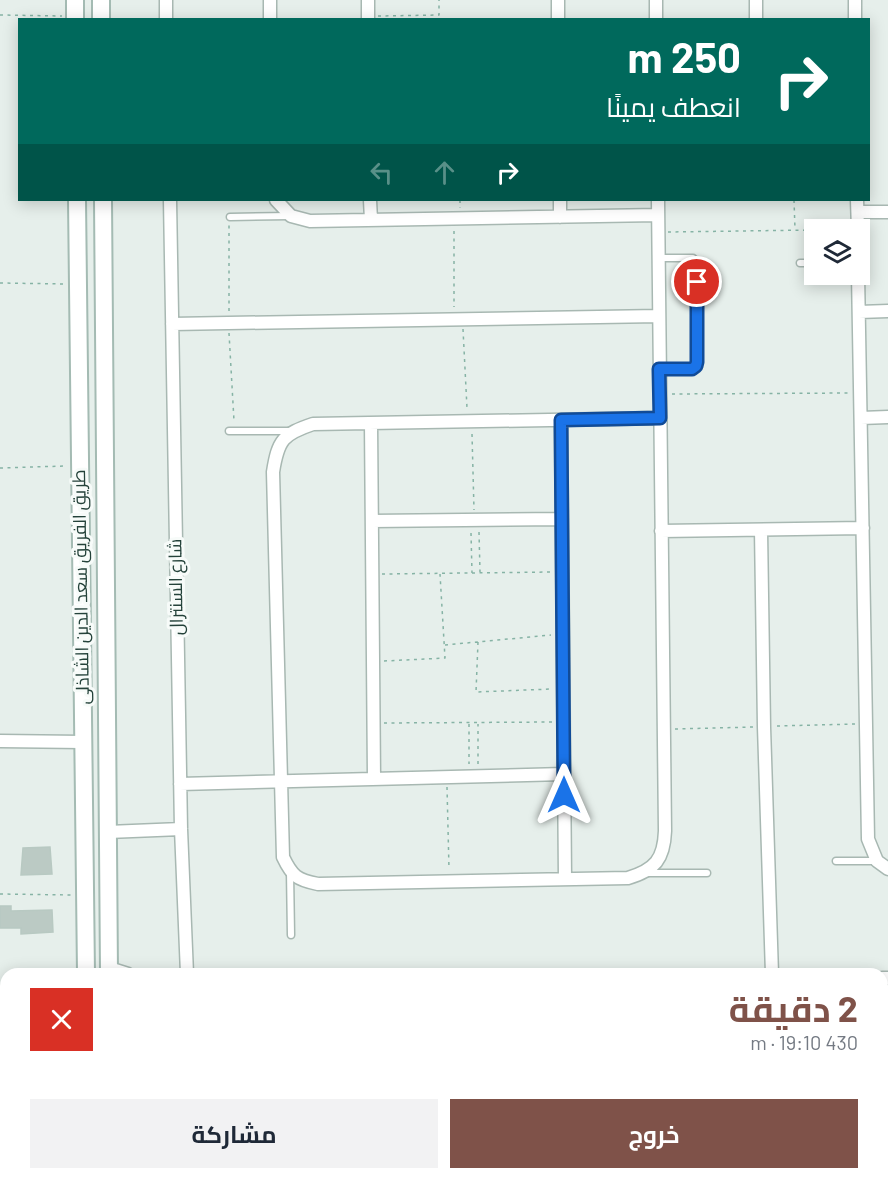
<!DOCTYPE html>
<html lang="ar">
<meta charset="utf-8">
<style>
:root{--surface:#fff;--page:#f2f2f3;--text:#1f2937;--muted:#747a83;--accent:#7f5249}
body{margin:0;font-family:Barlow,Cairo,sans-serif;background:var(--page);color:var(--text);direction:rtl;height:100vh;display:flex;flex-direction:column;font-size:22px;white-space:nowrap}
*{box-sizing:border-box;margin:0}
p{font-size:20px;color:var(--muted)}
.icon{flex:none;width:33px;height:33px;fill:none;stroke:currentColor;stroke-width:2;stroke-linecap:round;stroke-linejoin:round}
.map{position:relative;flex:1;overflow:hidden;direction:ltr}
.details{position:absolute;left:0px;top:968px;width:888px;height:212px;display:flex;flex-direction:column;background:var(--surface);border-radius:18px 18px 0 0;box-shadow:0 3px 15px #0003;direction:rtl}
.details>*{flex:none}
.hud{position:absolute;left:18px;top:18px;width:852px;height:183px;border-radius:0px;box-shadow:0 3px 15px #0003;direction:rtl;background:#00695c;color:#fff;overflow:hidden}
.controls{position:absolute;left:804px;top:219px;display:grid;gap:12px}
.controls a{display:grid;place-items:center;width:66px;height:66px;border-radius:0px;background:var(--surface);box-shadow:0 3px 15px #0003;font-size:30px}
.pin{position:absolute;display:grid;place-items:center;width:51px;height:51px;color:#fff;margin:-26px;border:3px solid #fff;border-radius:50%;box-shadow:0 2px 6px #0007}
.me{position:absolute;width:66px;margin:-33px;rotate:0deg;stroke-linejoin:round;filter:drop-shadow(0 0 4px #0008)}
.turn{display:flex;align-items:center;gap:21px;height:126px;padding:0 30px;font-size:27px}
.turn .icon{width:78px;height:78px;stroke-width:2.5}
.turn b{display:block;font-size:42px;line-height:51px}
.lanes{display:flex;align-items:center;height:57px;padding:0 30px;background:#0003;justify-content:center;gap:30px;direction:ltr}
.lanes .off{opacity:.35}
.round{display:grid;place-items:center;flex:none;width:63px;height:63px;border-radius:0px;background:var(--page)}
.overview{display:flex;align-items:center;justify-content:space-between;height:102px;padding:0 30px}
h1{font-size:36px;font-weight:700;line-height:45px;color:var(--accent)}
.primary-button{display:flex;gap:12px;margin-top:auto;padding:12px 30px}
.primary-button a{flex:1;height:69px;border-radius:0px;background:var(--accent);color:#fff;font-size:24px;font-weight:700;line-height:69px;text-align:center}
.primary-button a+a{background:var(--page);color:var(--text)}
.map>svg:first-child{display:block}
</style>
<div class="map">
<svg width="888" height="1178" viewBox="0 0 888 1178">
<rect width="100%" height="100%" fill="#e6efeb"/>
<path fill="#bbcac4" stroke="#b8c9c2" stroke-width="1.5" d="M50,847L52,874L21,875L23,848Z
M0,906H11V911L52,910L53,932L21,934V928H0Z"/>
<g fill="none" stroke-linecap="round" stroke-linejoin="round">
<g stroke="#a8b8b2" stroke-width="9">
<path id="lane" d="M230,217L290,216
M659,258H693L697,262L696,366L692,369H660
M800,263H814
M229,431H290
M836,861H876
M290,872L291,935
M644,873H707"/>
</g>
<g stroke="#a8b8b2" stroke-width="15">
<path id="street" d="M166,0V20
M270,0V20
M368,0V20
M558,0V20
M656,0V20
M756,0V20
M855,0V20
M170,200L181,829L187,974
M276,200L291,216L310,221L658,215
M370,200L371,220
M560,200V217
M658,200L665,831C664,859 655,870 628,878L318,884C297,880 292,876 283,857L273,472C278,440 283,434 313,424L660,418
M857,200L858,230
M858,212H888
M858,274L868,839L877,861L888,869
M859,312L888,311
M172,324L659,316
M861,418L888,417
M561,420L565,879
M371,423L374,779
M372,521L562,519
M761,530L764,727L772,974
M661,531L863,528
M0,741L83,742
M180,784L564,774
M108,832L181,829
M109,968L128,974
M882,978H888
M882,996H888
M882,1085H888
M283,1173L284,1178
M769,1173V1178
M851,1173V1178
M372,1174L472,1173
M196,1178V1173
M578,1178V1173
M661,1178V1173"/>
</g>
<g stroke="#a4bbb3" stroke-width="20">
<path id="secondary" d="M75,0V20
M101,0V20
M77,200L86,974
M103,200L109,974
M87,1178L88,1173
M111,1178V1173"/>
</g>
<path stroke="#86b3a5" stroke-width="1.5" stroke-dasharray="3 4.5" stroke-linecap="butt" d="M0,15L62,16
M378,16L439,15V0
M460,200V208
M794,200L795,229
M821,230L848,229
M454,231V307
M668,232L814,230
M0,283L65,284
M229,311V225
M463,329L467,408
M229,333L234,421
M672,394L848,393
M472,434L474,510
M0,468L65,466
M479,532L480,572
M471,533L472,573
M382,574L552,572
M478,642L476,692L551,689
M445,645L551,635
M384,661L445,658L440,574
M384,723L554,722
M469,724V764
M777,726L856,724
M675,729L754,727
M478,764V724
M447,787L449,869
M0,894L72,895
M0,1075H6"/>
<use href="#lane" stroke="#fff" stroke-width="6"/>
<use href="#street" stroke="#fff" stroke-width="12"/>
<use href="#secondary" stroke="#fff" stroke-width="16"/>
</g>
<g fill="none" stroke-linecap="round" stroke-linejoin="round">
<g stroke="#114b97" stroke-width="15">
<path id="route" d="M564,795L561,420L660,418L659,369H692L696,366L697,362V282"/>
</g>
<use href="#route" stroke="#1a73e8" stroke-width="10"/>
</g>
<g text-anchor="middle" stroke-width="6" stroke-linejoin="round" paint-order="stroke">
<g font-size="18" fill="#24423a" stroke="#f7fbf9">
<text transform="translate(81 587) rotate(-91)" y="6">طريق الفريق سعد الدين الشاذلى</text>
<text transform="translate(176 587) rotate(-91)" y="6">شارع السنترال</text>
</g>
</g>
</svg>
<div class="controls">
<a><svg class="icon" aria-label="layers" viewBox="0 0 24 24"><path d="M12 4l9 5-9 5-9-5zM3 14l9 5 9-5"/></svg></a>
</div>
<div class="pin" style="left:697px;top:282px;background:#d93025"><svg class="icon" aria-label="arrive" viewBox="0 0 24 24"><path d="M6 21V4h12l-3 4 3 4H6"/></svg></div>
<svg class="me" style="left:564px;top:795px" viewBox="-20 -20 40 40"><path d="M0-17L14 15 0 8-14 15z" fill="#1a73e8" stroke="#fff" stroke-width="4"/></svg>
<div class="hud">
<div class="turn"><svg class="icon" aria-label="right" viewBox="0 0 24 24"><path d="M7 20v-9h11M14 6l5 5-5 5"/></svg><div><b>250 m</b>انعطف يمينًا</div></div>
<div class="lanes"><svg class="icon off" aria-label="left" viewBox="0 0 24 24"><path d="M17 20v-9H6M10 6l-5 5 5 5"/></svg><svg class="icon off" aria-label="ahead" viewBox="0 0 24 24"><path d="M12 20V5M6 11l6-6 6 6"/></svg><svg class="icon" aria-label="right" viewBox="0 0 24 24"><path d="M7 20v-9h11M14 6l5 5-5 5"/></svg></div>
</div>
<section class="details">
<div class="overview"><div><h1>2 دقيقة</h1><p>430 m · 19:10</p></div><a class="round" style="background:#d93025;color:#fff"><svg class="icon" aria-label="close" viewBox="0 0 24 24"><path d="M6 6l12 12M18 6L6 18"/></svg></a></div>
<div class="primary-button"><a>خروج</a><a>مشاركة</a></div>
</section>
</div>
